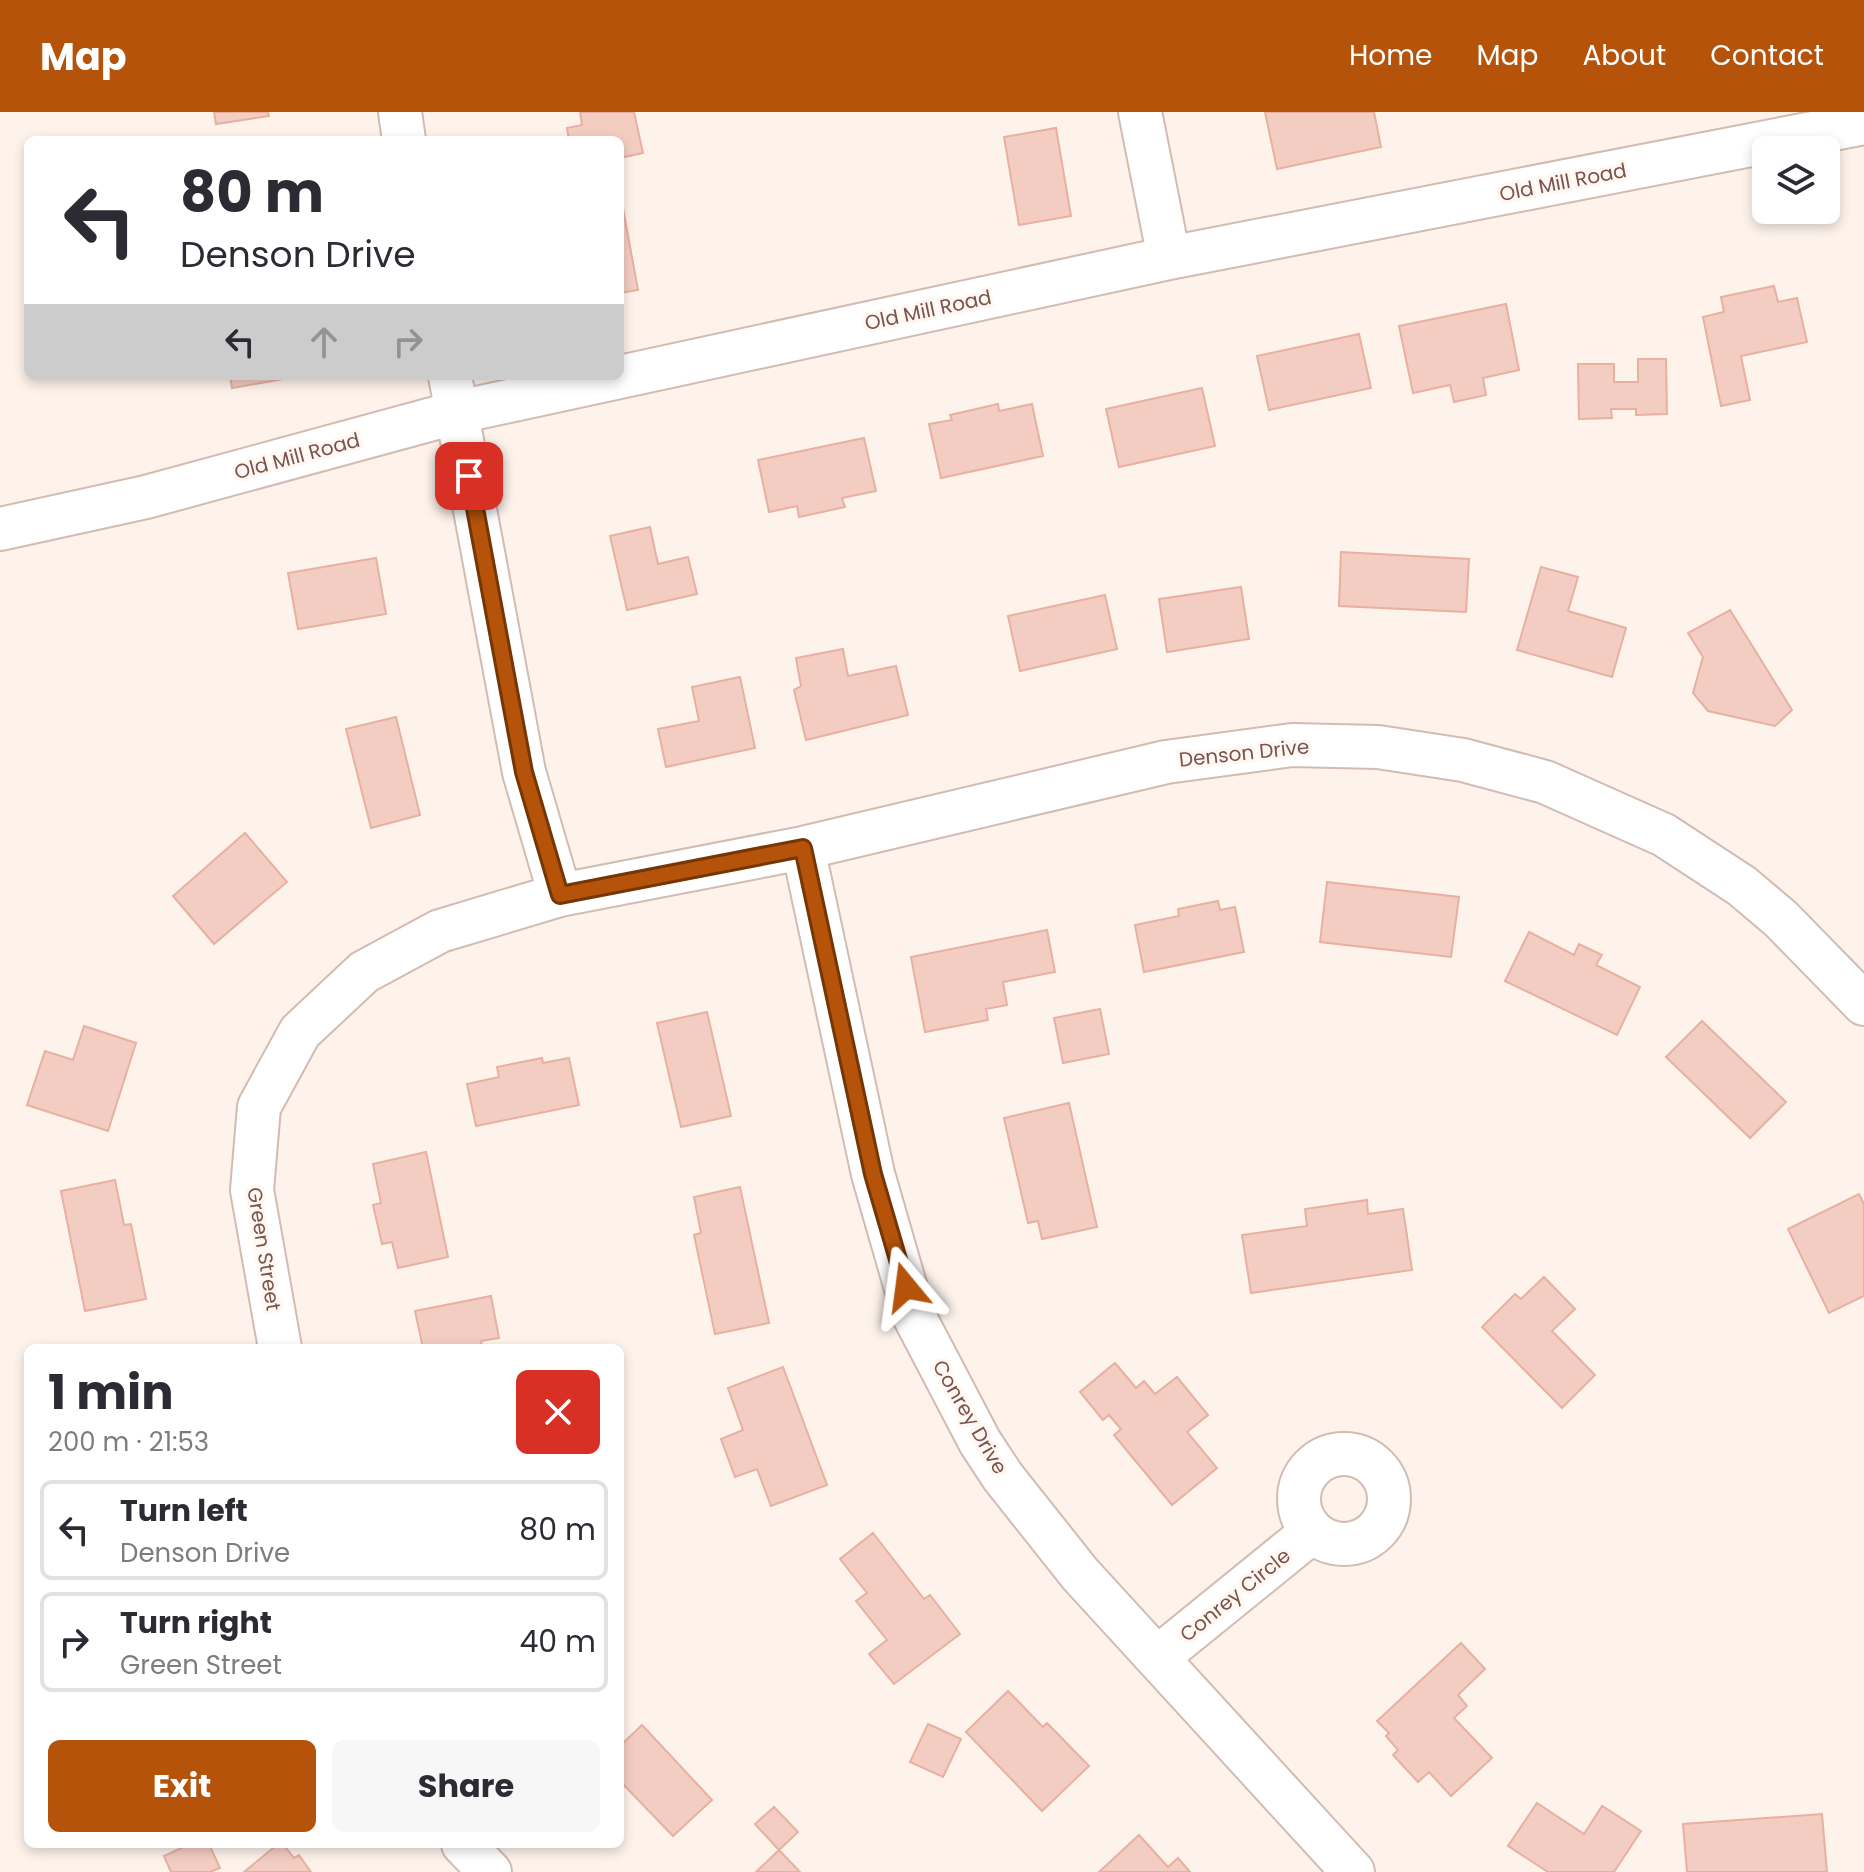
<!DOCTYPE html>
<meta charset="utf-8">
<style>
:root{--surface:#fff;--page:#f7f7f7;--text:#2b2b33;--muted:#7c7c81;--line:#e1e1e2;--accent:#b45309}
body{margin:0;font-family:Poppins,sans-serif;background:var(--page);color:var(--text);height:100vh;display:flex;flex-direction:column;font-size:30px;white-space:nowrap}
*{box-sizing:border-box;margin:0}
p{font-size:26px;color:var(--muted)}
.icon{flex:none;width:44px;height:44px;fill:none;stroke:currentColor;stroke-width:2;stroke-linecap:round;stroke-linejoin:round}
.map{position:relative;flex:1;overflow:hidden}
.panel{position:absolute;left:24px;top:1232px;width:600px;height:504px;display:flex;flex-direction:column;background:var(--surface);border-radius:12px;box-shadow:0 4px 12px #0003}
.panel>*{flex:none}
.hud{position:absolute;left:24px;top:24px;width:600px;height:244px;border-radius:12px;box-shadow:0 4px 12px #0003;background:#fff;color:var(--text);overflow:hidden}
.controls{position:absolute;left:1752px;top:24px;display:grid;gap:16px}
.controls a{display:grid;place-items:center;width:88px;height:88px;border-radius:12px;background:var(--surface);box-shadow:0 4px 12px #0003;font-size:40px}
.pin{position:absolute;display:grid;place-items:center;width:68px;height:68px;color:#fff;margin:-34px;border-radius:16px;box-shadow:0 4px 12px #0006}
.me{position:absolute;width:88px;margin:-44px;rotate:344deg;stroke-linejoin:round;filter:drop-shadow(0 0 6px #0008)}
.turn{display:flex;align-items:center;gap:28px;height:168px;padding:0 24px;font-size:36px}
.turn .icon{width:104px;height:104px;stroke-width:2.5}
.turn b{display:block;font-size:56px;line-height:68px}
.lanes{display:flex;align-items:center;height:76px;padding:0 24px;background:#0003;justify-content:center;gap:40px;direction:ltr}
.lanes .off{opacity:.35}
.round{display:grid;place-items:center;flex:none;width:84px;height:84px;border-radius:12px;background:var(--page)}
.summary{display:flex;align-items:center;justify-content:space-between;height:136px;padding:0 24px}
h1{font-size:48px;font-weight:700;line-height:60px}
.action{display:flex;gap:16px;margin-top:auto;padding:16px 24px}
.action a{flex:1;height:92px;border-radius:12px;background:var(--accent);color:#fff;font-size:32px;font-weight:700;line-height:92px;text-align:center}
.action a+a{background:var(--page);color:var(--text)}
ul{padding:0;list-style:none}
li{display:flex;align-items:center;gap:24px;height:100px;margin:0 16px 12px;padding:0 8px;border:4px solid var(--line);border-radius:12px}
li div{flex:1}
li b{display:block;font-size:30px}
li em{font-style:normal}
header{display:flex;align-items:center;gap:48px;box-sizing:border-box;height:112px;padding:0 40px;background:var(--accent);color:#fff}
header strong{font-size:38px}
nav{display:flex;gap:44px;margin-inline-start:auto;font-size:28px}
.map>svg:first-child{display:block}
</style>
<header>
<strong>Map</strong>
<nav><a>Home</a><a>Map</a><a>About</a><a>Contact</a></nav>
</header>
<div class="map">
<svg width="1864" height="1760" viewBox="0 0 1864 1760">
<rect width="100%" height="100%" fill="#fdf3eb"/>
<path fill="#f4cdc2" stroke="#e7b0a1" stroke-width="2" d="M214,0H268L269,4L216,12Z
M580,0H634L643,41L620,46V28H569L567,16L582,13Z
M1265,0H1374L1381,35L1277,57Z
M1056,16L1071,104L1019,113L1004,25Z
M622,91L638,178L620,181V92Z
M1774,174L1778,190L1797,186L1807,230L1741,244L1750,288L1721,294L1703,205L1724,200L1721,185Z
M1506,192L1519,258L1483,266L1486,283L1454,290L1450,273L1413,281L1399,214Z
M1359,222L1371,276L1269,298L1257,244Z
M1638,247H1666L1667,302L1636,303V297H1611L1612,306L1579,307L1578,252H1614V270H1638Z
M230,264H295V265L232,276Z
M1202,276L1215,334L1119,355L1106,297Z
M998,292L999,299L1032,292L1043,344L941,366L929,312L952,308L950,303Z
M864,326L876,379L842,386L845,395L799,405L797,394L769,400L758,348Z
M650,415L658,452L688,445L697,482L627,498L610,424Z
M1341,440L1469,447L1466,500L1339,494Z
M376,446L386,502L298,517L288,461Z
M1541,455L1578,465L1568,499L1626,516L1612,565L1517,538Z
M1241,475L1249,527L1167,540L1159,487Z
M1105,483L1117,537L1020,559L1008,504Z
M1730,498L1792,598L1775,614L1708,599L1693,581L1703,545L1688,521Z
M843,537L848,564L896,554L908,603L806,628L794,578L801,574L796,546Z
M740,565L755,636L666,655L658,617L699,609L692,575Z
M396,605L420,703L371,716L346,617Z
M245,721L287,770L214,832L173,784Z
M1327,770L1459,785L1451,845L1320,830Z
M1218,789L1220,798L1235,795L1244,840L1144,860L1135,813L1179,804L1178,797Z
M1047,818L1055,860L1003,870L1007,893L986,897L988,908L925,920L911,845Z
M1529,820L1574,843L1579,832L1602,843L1596,853L1640,875L1617,923L1505,869Z
M1100,897L1109,942L1063,951L1054,906Z
M707,900L731,1004L681,1015L657,911Z
M1702,909L1786,990L1750,1026L1666,945Z
M84,914L136,931L108,1019L27,993L45,939L73,948Z
M542,946L543,951L569,946L579,993L476,1014L467,972L499,965L497,955Z
M1069,991L1097,1115L1042,1127L1038,1109L1028,1111L1004,1006Z
M426,1040L448,1145L398,1156L392,1130L382,1132L373,1093L381,1091L373,1052Z
M115,1068L124,1113L131,1112L146,1187L85,1199L61,1079Z
M740,1075L769,1211L715,1222L694,1123L701,1121L694,1085Z
M1859,1082L1864,1092V1184L1829,1201L1788,1117Z
M1367,1088L1368,1102L1403,1097L1412,1158L1251,1181L1242,1123L1307,1114L1305,1097Z
M1544,1165L1575,1197L1552,1219L1595,1263L1562,1296L1482,1215L1515,1182L1521,1187Z
M491,1184L499,1226L481,1229L482,1236H423L415,1199Z
M1115,1251L1136,1276L1144,1269L1155,1282L1177,1265L1208,1303L1187,1320L1217,1356L1172,1393L1114,1323L1121,1317L1109,1303L1103,1308L1080,1280Z
M783,1255L827,1373L771,1394L757,1357L735,1365L721,1327L743,1318L728,1276Z
M873,1421L924,1487L930,1483L960,1522L894,1572L869,1542L887,1528L856,1489L867,1481L840,1447Z
M1461,1531L1485,1557L1458,1583L1467,1594L1454,1606L1492,1646L1451,1684L1429,1660L1418,1670L1393,1643L1398,1638L1386,1624L1389,1621L1377,1609Z
M1008,1579L1043,1615L1047,1611L1089,1654L1042,1699L966,1620Z
M928,1612L961,1627L943,1665L910,1650Z
M642,1613L712,1688L673,1724L620,1669V1634Z
M1537,1691L1584,1722L1602,1694L1641,1719L1614,1760H1548L1508,1734Z
M774,1695L798,1720L779,1738L755,1712Z
M1822,1702L1827,1760H1687L1683,1712Z
M1139,1723L1168,1755L1178,1746L1190,1760H1099Z
M190,1732H209L220,1756L210,1760H171L164,1744Z
M278,1732H283L294,1746L299,1743L311,1760H244Z
M779,1738L800,1760H756Z"/>
<g fill="none" stroke-linecap="round" stroke-linejoin="round">
<g stroke="#d3bbb2" stroke-width="46">
<path id="street" d="M400,0L404,28
M1140,0L1169,146
M450,264L524,660L560,783
M0,417L146,385L458,300L1169,146L1864,11
M803,736L873,1062L914,1204L980,1330L1003,1365L1080,1462L1353,1760
M280,1236L252,1078L259,995L300,920L364,860L440,819L560,783L803,736L1166,650L1292,633L1378,635L1463,648L1545,670L1664,723L1742,774L1781,807L1864,892
M1299 1387a45 45 0 1 1 90 0a45 45 0 1 1-90 0Z
M1158,1545L1312,1420
M463,1732L490,1760"/>
</g>
<use href="#street" stroke="#fff" stroke-width="42"/>
</g>
<g fill="none" stroke-linecap="round" stroke-linejoin="round">
<g stroke="#753606" stroke-width="20">
<path id="route" d="M469,364L524,660L560,783L803,736L873,1062L906,1175"/>
</g>
<use href="#route" stroke="#b45309" stroke-width="14"/>
</g>
<g text-anchor="middle" stroke-width="7" stroke-linejoin="round" paint-order="stroke">
<g font-size="20" fill="#7a544c" stroke="#fff8f2">
<text transform="translate(1563 70) rotate(-11)" y="7">Old Mill Road</text>
<text transform="translate(928 198) rotate(-12)" y="7">Old Mill Road</text>
<text transform="translate(297 344) rotate(-15)" y="7">Old Mill Road</text>
<text transform="translate(1244 641) rotate(-6)" y="7">Denson Drive</text>
<text transform="translate(264 1137) rotate(81)" y="7">Green Street</text>
<text transform="translate(970 1305) rotate(60)" y="7">Conrey Drive</text>
<text transform="translate(1235 1483) rotate(-39)" y="7">Conrey Circle</text>
</g>
</g>
</svg>
<div class="controls">
<a><svg class="icon" aria-label="layers" viewBox="0 0 24 24"><path d="M12 4l9 5-9 5-9-5zM3 14l9 5 9-5"/></svg></a>
</div>
<div class="pin" style="left:469px;top:364px;background:#d93025"><svg class="icon" aria-label="arrive" viewBox="0 0 24 24"><path d="M6 21V4h12l-3 4 3 4H6"/></svg></div>
<svg class="me" style="left:906px;top:1175px" viewBox="-20 -20 40 40"><path d="M0-17L14 15 0 8-14 15z" fill="#b45309" stroke="#fff" stroke-width="4"/></svg>
<div class="hud">
<div class="turn"><svg class="icon" aria-label="left" viewBox="0 0 24 24"><path d="M17 20v-9H6M10 6l-5 5 5 5"/></svg><div><b>80 m</b>Denson Drive</div></div>
<div class="lanes"><svg class="icon" aria-label="left" viewBox="0 0 24 24"><path d="M17 20v-9H6M10 6l-5 5 5 5"/></svg><svg class="icon off" aria-label="ahead" viewBox="0 0 24 24"><path d="M12 20V5M6 11l6-6 6 6"/></svg><svg class="icon off" aria-label="right" viewBox="0 0 24 24"><path d="M7 20v-9h11M14 6l5 5-5 5"/></svg></div>
</div>
<section class="panel">
<div class="summary"><div><h1>1 min</h1><p>200 m · 21:53</p></div><a class="round" style="background:#d93025;color:#fff"><svg class="icon" aria-label="close" viewBox="0 0 24 24"><path d="M6 6l12 12M18 6L6 18"/></svg></a></div>
<ul>
<li><svg class="icon" aria-label="left" viewBox="0 0 24 24"><path d="M17 20v-9H6M10 6l-5 5 5 5"/></svg><div><b>Turn left</b><p>Denson Drive</p></div><em>80 m</em></li>
<li><svg class="icon" aria-label="right" viewBox="0 0 24 24"><path d="M7 20v-9h11M14 6l5 5-5 5"/></svg><div><b>Turn right</b><p>Green Street</p></div><em>40 m</em></li>
</ul>
<div class="action"><a>Exit</a><a>Share</a></div>
</section>
</div>
